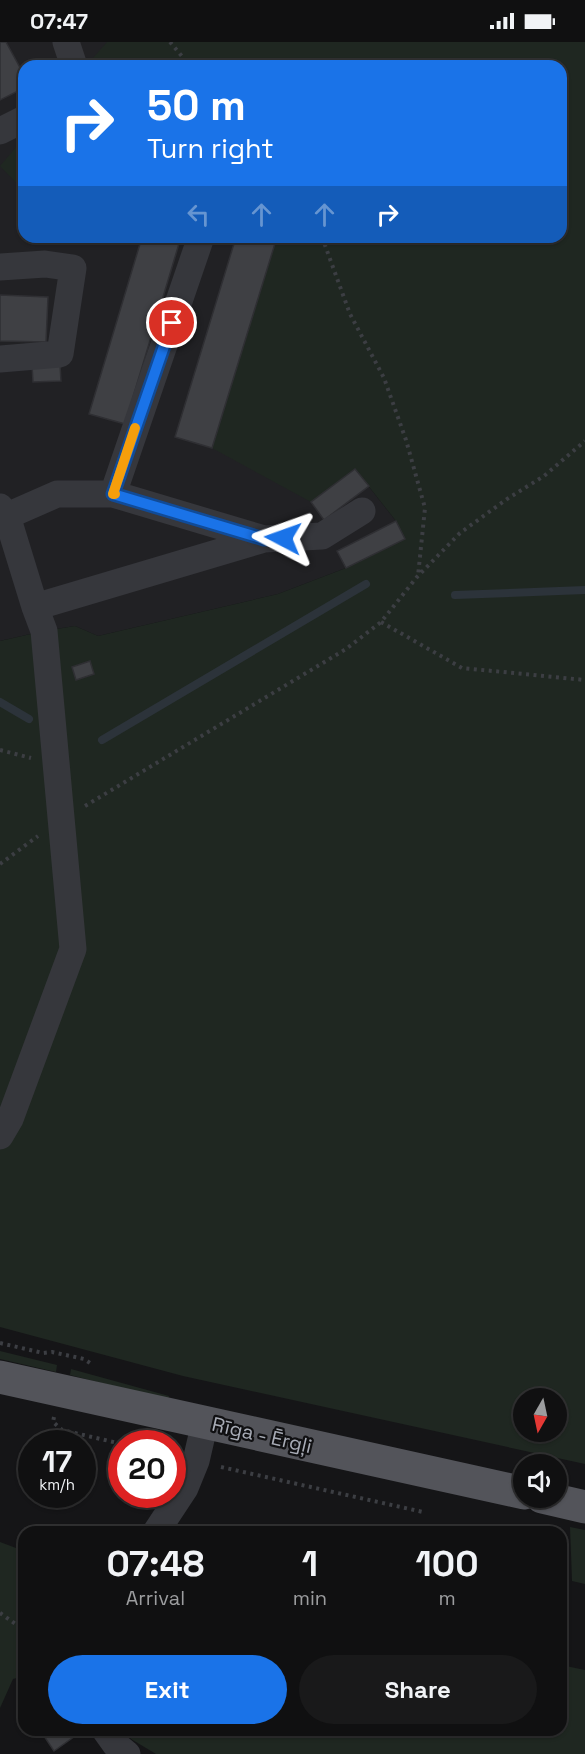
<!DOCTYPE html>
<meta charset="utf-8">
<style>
:root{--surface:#101011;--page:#19191a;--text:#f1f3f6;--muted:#9c9d9f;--line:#303031;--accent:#1a73e8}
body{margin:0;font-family:"Space Grotesk",sans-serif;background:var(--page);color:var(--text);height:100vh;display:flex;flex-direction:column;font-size:22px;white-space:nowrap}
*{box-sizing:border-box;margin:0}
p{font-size:20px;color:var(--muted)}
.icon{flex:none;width:33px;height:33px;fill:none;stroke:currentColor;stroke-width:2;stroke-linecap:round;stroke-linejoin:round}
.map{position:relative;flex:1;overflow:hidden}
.sheet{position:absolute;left:18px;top:1484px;width:549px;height:210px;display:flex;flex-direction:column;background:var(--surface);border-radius:18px;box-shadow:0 2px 4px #0004,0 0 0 2px var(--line)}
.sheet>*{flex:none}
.top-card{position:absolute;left:18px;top:18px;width:549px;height:183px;border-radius:18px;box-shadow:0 2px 4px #0004,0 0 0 2px var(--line);background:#1a73e8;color:#fff;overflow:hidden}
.needle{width:39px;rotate:189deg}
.controls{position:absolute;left:513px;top:1346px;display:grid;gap:12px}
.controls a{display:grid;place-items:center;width:54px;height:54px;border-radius:50%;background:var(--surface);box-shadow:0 2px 4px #0004,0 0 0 2px var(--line);font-size:30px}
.speed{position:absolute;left:18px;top:1388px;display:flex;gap:12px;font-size:30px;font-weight:700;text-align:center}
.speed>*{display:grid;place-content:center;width:78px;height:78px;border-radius:50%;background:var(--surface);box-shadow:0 2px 4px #0004,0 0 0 2px var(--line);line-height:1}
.speed small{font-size:15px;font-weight:400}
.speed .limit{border:9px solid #d22;background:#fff;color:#111}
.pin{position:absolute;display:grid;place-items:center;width:51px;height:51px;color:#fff;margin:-26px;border:3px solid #fff;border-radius:50%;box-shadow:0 2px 6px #0007}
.me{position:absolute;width:66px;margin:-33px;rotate:274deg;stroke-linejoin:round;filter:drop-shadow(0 0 4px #0008)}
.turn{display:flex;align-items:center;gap:21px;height:126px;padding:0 30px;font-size:27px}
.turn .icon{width:78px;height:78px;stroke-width:2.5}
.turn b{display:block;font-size:42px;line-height:51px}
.lanes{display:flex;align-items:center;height:57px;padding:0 30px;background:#0003;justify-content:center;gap:30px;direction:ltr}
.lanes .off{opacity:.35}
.eta{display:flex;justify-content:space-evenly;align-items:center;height:102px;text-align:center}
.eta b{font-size:36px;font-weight:700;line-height:42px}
.action{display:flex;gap:12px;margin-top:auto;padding:12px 30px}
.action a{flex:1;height:69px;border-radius:36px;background:var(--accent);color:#fff;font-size:24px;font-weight:700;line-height:69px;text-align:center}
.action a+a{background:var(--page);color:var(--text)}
.status{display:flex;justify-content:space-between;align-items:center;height:42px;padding:0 30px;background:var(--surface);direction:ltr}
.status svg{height:16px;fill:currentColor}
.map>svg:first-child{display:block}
</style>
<div class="status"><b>07:47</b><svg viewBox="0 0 49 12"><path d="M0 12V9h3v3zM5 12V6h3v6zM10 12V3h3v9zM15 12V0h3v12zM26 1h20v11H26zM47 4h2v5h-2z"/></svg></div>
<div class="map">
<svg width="585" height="1712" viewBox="0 0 585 1712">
<rect width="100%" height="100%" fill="#151517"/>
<path fill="#212124" d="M0,0H121L140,24H24V195H277L355,427L396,479L405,497L346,526L278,552L98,594L75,584L44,589L0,599Z"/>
<path fill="#1f2721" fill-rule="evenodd" d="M107,0H585V1422L183,1334L0,1285V599L44,589L75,584L98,594L278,552L346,526L405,497L396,479L355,427L311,460L212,406L277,195H561V24H86ZM524,1356H556V1389H524Z
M24,96V149L0,124Z
M0,1309L57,1323L56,1330L0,1317Z
M71,1327L169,1354L168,1358L70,1333Z
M570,1485L585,1488V1542L572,1539Z
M0,1500L24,1509V1634L13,1637L0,1666Z
M561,1623L585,1628V1712H156L131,1697L125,1688H561Z"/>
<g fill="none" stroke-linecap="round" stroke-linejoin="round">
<path stroke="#2c333a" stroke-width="8" d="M455,553L585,548
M0,660L29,677
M102,698L366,542"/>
</g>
<path fill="#3f4044" stroke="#2f2f33" stroke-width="1.5" d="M0,0H6L24,33V46L0,58Z
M142,195H181L125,382L89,372Z
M236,195H277L212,406L175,395Z
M0,253L48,255L46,300L0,299Z
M32,323H60L61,339L33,340Z
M355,427L369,444L324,478L311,460Z
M396,479L405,497L346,526L337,509Z
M90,619L94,632L76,638L72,625Z
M48,1688H71L75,1694L54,1709L42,1691Z"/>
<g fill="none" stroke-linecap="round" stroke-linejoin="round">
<path stroke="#3c3e43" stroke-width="4" stroke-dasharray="3 4.5" stroke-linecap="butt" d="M170,0L190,24
M322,195L350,272L384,336L406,398L425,466L418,534
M381,580L462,626L585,638
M0,708L31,716
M85,764L346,607L381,580L417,535L460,491L507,457L544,434L585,399
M0,822L38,794
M0,1301L43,1311L52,1310L84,1317L93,1323
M54,1375L53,1380L62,1388L122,1402
M221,1425L423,1470
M0,1571L24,1588"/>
<path stroke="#36373c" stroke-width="27" d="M66,0L74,24
M0,89L24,77
M0,225L45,222L73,226L60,312L0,317
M113,452L201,195
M0,465L7,474L35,565L44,589L73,907L10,1077L0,1094
M7,474L57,452H113L264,497L322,494L362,469
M35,565L264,497
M156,1490L185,1446L196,1419L205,1380
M105,1688L115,1702L127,1712"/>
<path stroke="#53545a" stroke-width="33" d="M0,1335L524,1451
M542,1455L585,1465"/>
</g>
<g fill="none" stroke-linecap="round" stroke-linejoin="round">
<g stroke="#114b97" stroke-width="15">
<path id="route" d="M172,281L113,452L264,497L283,496"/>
</g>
<use href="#route" stroke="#1a73e8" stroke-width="10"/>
<path stroke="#f59e0b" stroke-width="10" d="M115,452H113L135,386"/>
</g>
<g text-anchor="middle" stroke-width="4.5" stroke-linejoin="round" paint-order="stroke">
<g font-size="20" fill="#a8acb6" stroke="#101012">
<text transform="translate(262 1393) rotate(13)" y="7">Rīga - Ērgļi</text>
</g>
</g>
</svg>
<div class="controls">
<a><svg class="needle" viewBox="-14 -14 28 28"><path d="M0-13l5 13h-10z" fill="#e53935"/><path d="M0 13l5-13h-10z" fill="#9c9d9f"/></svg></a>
<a><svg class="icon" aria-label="sound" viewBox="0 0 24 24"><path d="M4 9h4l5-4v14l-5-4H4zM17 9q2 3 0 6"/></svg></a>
</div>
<div class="speed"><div>17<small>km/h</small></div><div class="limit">20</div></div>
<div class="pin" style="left:172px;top:281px;background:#d93025"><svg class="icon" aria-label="arrive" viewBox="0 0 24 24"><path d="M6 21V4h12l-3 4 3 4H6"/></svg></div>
<svg class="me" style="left:283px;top:496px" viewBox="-20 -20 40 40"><path d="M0-17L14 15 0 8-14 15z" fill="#1a73e8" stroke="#fff" stroke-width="4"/></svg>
<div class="top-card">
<div class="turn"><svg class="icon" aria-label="right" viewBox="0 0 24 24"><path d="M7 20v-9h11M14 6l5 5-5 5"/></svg><div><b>50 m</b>Turn right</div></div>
<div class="lanes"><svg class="icon off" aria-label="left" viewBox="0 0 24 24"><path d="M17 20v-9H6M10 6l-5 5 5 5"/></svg><svg class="icon off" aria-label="ahead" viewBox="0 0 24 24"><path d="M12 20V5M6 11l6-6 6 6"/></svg><svg class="icon off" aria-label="ahead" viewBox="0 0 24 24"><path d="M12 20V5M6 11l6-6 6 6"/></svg><svg class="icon" aria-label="right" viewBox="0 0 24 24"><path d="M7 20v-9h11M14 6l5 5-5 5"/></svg></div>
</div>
<section class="sheet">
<div class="eta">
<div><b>07:48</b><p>Arrival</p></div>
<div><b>1</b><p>min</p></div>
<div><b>100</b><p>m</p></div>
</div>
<div class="action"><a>Exit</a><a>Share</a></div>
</section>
</div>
